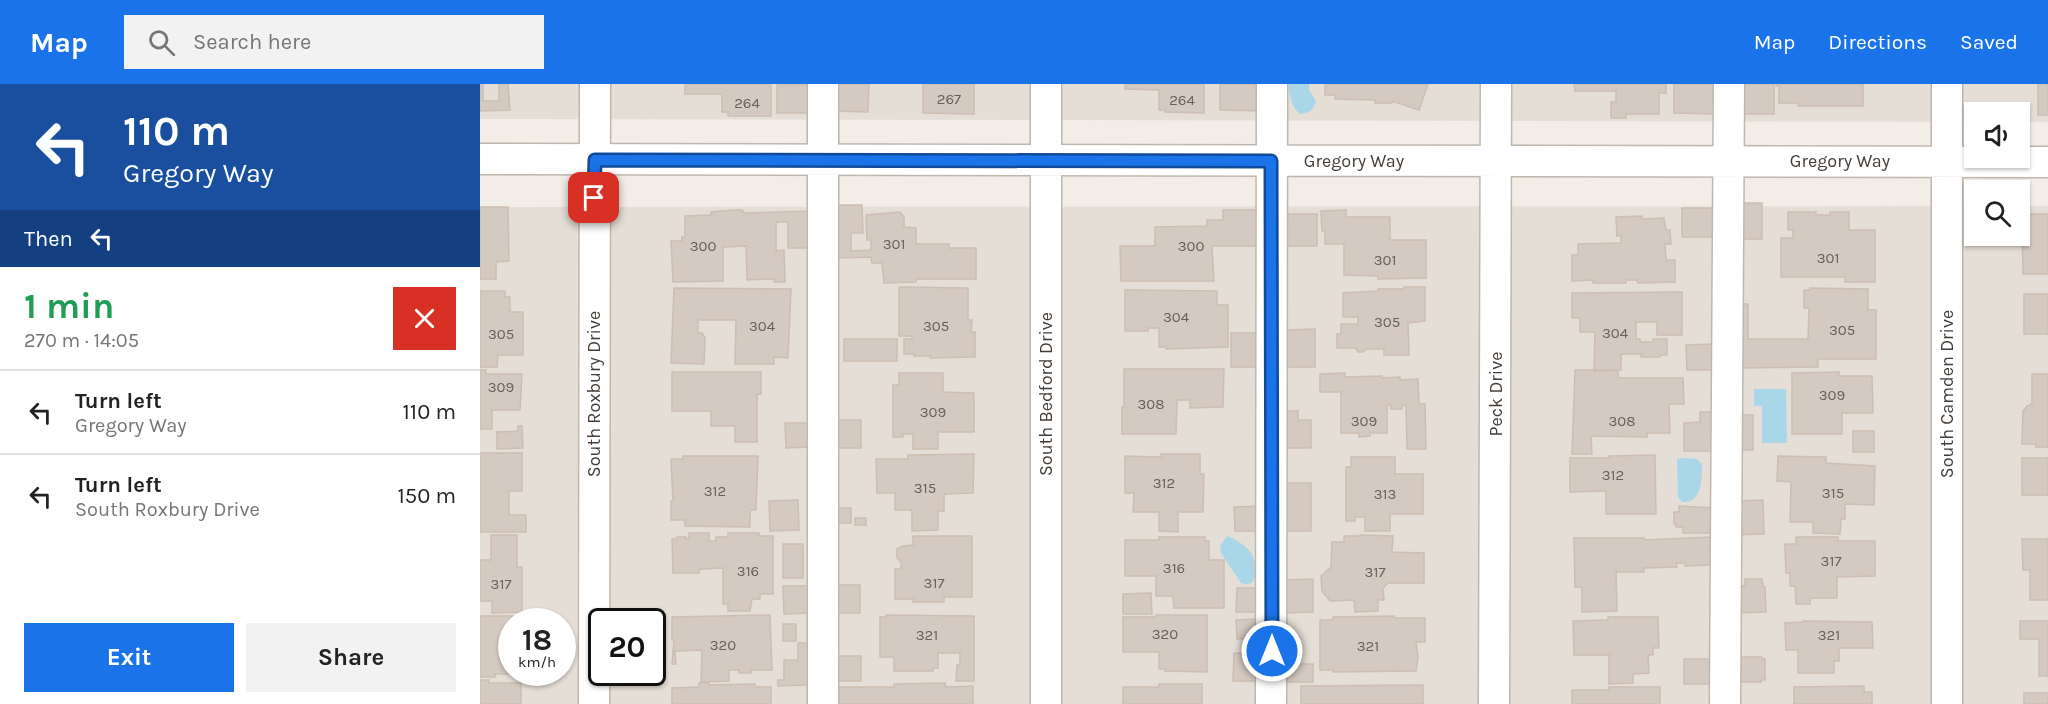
<!DOCTYPE html>
<meta charset="utf-8">
<style>
:root{--surface:#fff;--page:#f2f2f2;--text:#222;--muted:#767676;--line:#e0e0e0;--accent:#1a73e8}
body{margin:0;font-family:Karla,sans-serif;background:var(--page);color:var(--text);height:100vh;display:flex;flex-direction:column;font-size:22px;white-space:nowrap}
*{box-sizing:border-box;margin:0}
p{font-size:20px;color:var(--muted)}
.icon{flex:none;width:33px;height:33px;fill:none;stroke:currentColor;stroke-width:2;stroke-linecap:round;stroke-linejoin:round}
.map{position:relative;flex:1;overflow:hidden}
.panel{display:flex;flex-direction:column;background:var(--surface);width:480px}
.panel>*{flex:none}
.banner{background:#1a4fa0;color:#fff;overflow:hidden}
.fabs{position:absolute;left:1484px;top:18px;display:grid;gap:12px}
.fabs a{display:grid;place-items:center;width:66px;height:66px;border-radius:0px;background:var(--surface);box-shadow:0 2px 4px #0004;font-size:30px}
.speed{position:absolute;left:18px;top:524px;display:flex;gap:12px;font-size:30px;font-weight:700;text-align:center}
.speed>*{display:grid;place-content:center;width:78px;height:78px;border-radius:50%;background:var(--surface);box-shadow:0 2px 4px #0004;line-height:1}
.speed small{font-size:15px;font-weight:400}
.speed .limit{border:3px solid #111;border-radius:9px;background:#fff;color:#111}
.pin{position:absolute;display:grid;place-items:center;width:51px;height:51px;color:#fff;margin:-26px;border-radius:12px;box-shadow:0 3px 9px #0006}
.me{position:absolute;width:66px;margin:-33px;rotate:0deg;stroke-linejoin:round;filter:drop-shadow(0 0 4px #0008)}
.turn{display:flex;align-items:center;gap:21px;height:126px;padding:0 24px;font-size:27px}
.turn .icon{width:78px;height:78px;stroke-width:2.5}
.turn b{display:block;font-size:42px;line-height:51px}
.then{display:flex;align-items:center;height:57px;padding:0 24px;background:#0003;gap:12px;font-size:22px}
.round{display:grid;place-items:center;flex:none;width:63px;height:63px;border-radius:0px;background:var(--page)}
.summary{display:flex;align-items:center;justify-content:space-between;height:102px;padding:0 24px}
h1{font-size:36px;font-weight:700;line-height:45px;color:#1e9e55}
.primary-button{display:flex;gap:12px;margin-top:auto;padding:12px 24px}
.primary-button a{flex:1;height:69px;border-radius:0px;background:var(--accent);color:#fff;font-size:24px;font-weight:700;line-height:69px;text-align:center}
.primary-button a+a{background:var(--page);color:var(--text)}
ul{padding:0;list-style:none}
li{display:flex;align-items:center;gap:18px;height:84px;padding:0 24px;border-top:2px solid var(--line)}
li div{flex:1}
li b{display:block;font-size:22px}
li em{font-style:normal}
header{display:flex;align-items:center;gap:36px;box-sizing:border-box;height:84px;padding:0 30px;background:var(--accent);color:#fff}
header strong{font-size:28px}
nav{display:flex;gap:33px;margin-inline-start:auto;font-size:21px}
.search{width:420px;height:54px;background:var(--page);display:flex;align-items:center;gap:15px;box-sizing:border-box;padding:0 21px;border-radius:0px;color:var(--muted);font-size:22px}
main{display:flex;flex:1;min-height:0}
.map>svg:first-child{display:block}
</style>
<header>
<strong>Map</strong>
<div class="search"><svg class="icon" aria-label="search" viewBox="0 0 24 24"><circle cx="10" cy="10" r="6"/><path d="M15 15l6 6"/></svg>Search here</div>
<nav><a>Map</a><a>Directions</a><a>Saved</a></nav>
</header>
<main>
<section class="panel">
<div class="banner">
<div class="turn"><svg class="icon" aria-label="left" viewBox="0 0 24 24"><path d="M17 20v-9H6M10 6l-5 5 5 5"/></svg><div><b>110 m</b>Gregory Way</div></div>
<div class="then">Then<svg class="icon" aria-label="left" viewBox="0 0 24 24"><path d="M17 20v-9H6M10 6l-5 5 5 5"/></svg></div>
</div>
<div class="summary"><div><h1>1 min</h1><p>270 m · 14:05</p></div><a class="round" style="background:#d93025;color:#fff"><svg class="icon" aria-label="close" viewBox="0 0 24 24"><path d="M6 6l12 12M18 6L6 18"/></svg></a></div>
<ul>
<li><svg class="icon" aria-label="left" viewBox="0 0 24 24"><path d="M17 20v-9H6M10 6l-5 5 5 5"/></svg><div><b>Turn left</b><p>Gregory Way</p></div><em>110 m</em></li>
<li><svg class="icon" aria-label="left" viewBox="0 0 24 24"><path d="M17 20v-9H6M10 6l-5 5 5 5"/></svg><div><b>Turn left</b><p>South Roxbury Drive</p></div><em>150 m</em></li>
</ul>
<div class="primary-button"><a>Exit</a><a>Share</a></div>
</section>
<div class="map">
<svg width="1568" height="620" viewBox="0 0 1568 620">
<rect width="100%" height="100%" fill="#f2ede7"/>
<path fill="#e5ded6" fill-rule="evenodd" d="M0,0H1568V38H1539V28H1494V38L0,35Z
M1494,122V152H1539V122H1568V620H0V123ZM32,537H82V588H32ZM122,537H172V588H122Z"/>
<path fill="#aad7e8" d="M808,0H829V6L836,17C833,27 829,29 820,30C811,23 810,11 808,0Z
M1274,305H1306L1307,359H1282V322H1274Z
M1203,374L1217,375L1222,380C1222,395 1222,420 1202,418L1198,413L1197,375Z
M747,452C755,455 766,461 771,469C778,479 780,506 761,499L741,469L740,462Z"/>
<path fill="#d5cac1" stroke="#ccbeb2" stroke-width="1.5" d="M0,0H3V17H19V0H28L30,26L0,27Z
M205,0H291V32H248V28H242V10H205Z
M353,0H389L388,28L353,27Z
M443,0H494V30L443,29Z
M645,0H724V29L685,28V26H679V6L645,5Z
M740,0H784V27L740,26Z
M845,0H948L939,26L912,17V19H895V16L855,15V11H845Z
M1094,0H1186V9H1179V30H1146V34H1131V18H1136V7H1095Z
M1194,0H1235V30L1194,29Z
M1261,0H1294V30H1261Z
M1296,0H1383V22H1318V19H1299V2H1296Z
M1558,0H1568V31H1558Z
M297,1H332L331,29H297Z
M1254,119H1282V155H1254Z
M354,121H382L383,149H371V167L391,166V156H387L386,131L420,128L424,133V143L436,144V160H469V164H496V195H436V198L404,199L402,179H392L391,173L355,174Z
M0,123H28L29,177L16,178V195H0Z
M1202,124H1233V153H1202Z
M254,126H262L264,129L333,127L334,164H308V138H296V167L304,166L305,198H294V195L267,196L266,162L243,163V197L193,198L191,157H202V153H205V132L231,131V128Z
M743,126H782V162H732L734,197H641L640,162H675V143L727,142V136H743Z
M866,126V133H910V156H946V194L898,195V192L864,191V160H845V147H842L841,127Z
M1308,128H1336V131H1350V128H1369V146H1395V198H1365V193H1301V154H1313V146H1308Z
M805,130H837V162H805Z
M1542,130H1568V190H1543Z
M1162,132V135L1184,134L1186,146H1190L1191,160H1185L1186,176H1195V198L1158,199L1157,196H1146V199H1113V196L1092,197V171H1098V160L1141,159V151L1137,152L1136,133Z
M419,203L488,204V236H492L491,248H495V273L450,274V272H434V270H424V255H432V252H419Z
M924,203H945V237L928,239L929,271H904V265H886L883,268H878L875,264H857V250H861V240H878V233H863V209L898,207V205H924Z
M194,204L311,205L308,274L294,273V280H255L256,236H218V249H222L225,254L224,280L191,279Z
M1330,204L1388,205V226H1396V275H1338V283L1256,284L1254,220H1268V255H1328L1329,224H1324V206H1330Z
M645,206L737,207V221H748V263L686,265V263H679V244H668V247H645Z
M0,207H25V213H30V228H43V271H18L17,283H0Z
M1202,208V251H1177V238H1156V255H1160V258H1173V255H1187V271H1180V273H1161V270H1141V286L1114,287L1115,248H1100V234H1092V209Z
M1544,210H1568V250H1544Z
M835,245V283H804L806,246Z
M751,249H784V283H751Z
M364,255H417V277H364Z
M1232,260V286H1207L1206,261Z
M644,285H744L743,323L710,324V316H697L696,350H642V323H644Z
M0,286H6V290H42L40,326H12V345H0Z
M1095,286H1138V294H1203L1204,320H1189L1190,349H1167V353L1111,352L1112,370H1092Z
M192,288H281V310H277V358H255V342H231V327H192Z
M1359,288V292H1392L1393,329H1362V350H1312V289Z
M419,289H463V308L494,309V348H458V365H433V350H423V353H413V301H419Z
M865,289V293L902,292V294L920,293V296L938,295L939,320H945L946,365H927L926,321H922V325H911V321H907V349H890V352L879,353V349H861V308H840V290Z
M1552,290H1568V363H1556V360H1542L1543,327L1547,322L1552,320Z
M804,327H818V336H831V364H803Z
M1220,328H1234V367H1204V339L1220,338Z
M1253,331H1273V366H1254Z
M353,336H381V364H353Z
M305,339H332V363L306,364Z
M38,342H42L43,364L17,365V348L38,347Z
M1373,347H1394V368H1373Z
M0,369H42V407H29V431H46V448H0Z
M494,370L493,409L464,410V427H458V446L432,447V426H415V409H397L396,375H428V371Z
M681,370H720V390H724L723,428H698V448L679,447V428H653L654,409H645V372L681,373Z
M1175,371L1176,430H1126V407L1090,408V374H1129V372Z
M203,372H278L276,426H270V443L205,442V436H191V417H193L191,375H203Z
M1298,372L1346,373V379L1395,382L1394,421L1365,420V435H1361L1360,450L1333,449V438H1310L1311,398L1297,397Z
M871,373H915V390H943V430H910V447H885V433H875V437H866V383H871Z
M1542,374H1568V411H1542Z
M805,399H831V447H804Z
M318,416L319,446L290,447L289,417Z
M1283,416L1284,450L1253,451V417Z
M783,422L784,447H755L754,423Z
M1199,422L1233,424V449H1203V443H1196V440H1194V428H1199Z
M357,424H371V439H357Z
M375,434H386V441H375Z
M209,449H229V457H236V453H248V449H279V452H293V510H280V515H272L270,527H248V520H243V484L219,485V489H193L192,455H197V453H206V455H209Z
M11,451H37V483H42V528L12,529V517H0V476H11Z
M880,451L913,452L912,468L944,469V499H908L903,504L904,516H898V527L875,528L874,516L850,517L842,507L841,492L851,483L852,458H864V452H880Z
M433,452H492V513H464V518H433V515H415V485H421V478L417,474V465L422,462L433,461Z
M679,453H725V457H729V476H744V524H694L693,512H676V492H645V456H679Z
M1231,453L1232,481L1205,482V479H1196L1197,483L1164,484V488H1136L1137,527L1102,528V503H1095L1094,454H1164V456Z
M1316,453H1358V457H1395V492L1357,493V514H1330V520H1316L1315,502H1310V489H1306L1305,465V460H1316Z
M1542,455H1568V516H1550V486H1543Z
M303,460H323V494H303Z
M833,495V528L805,529L804,496Z
M1265,495H1282L1283,503H1285L1286,528L1254,529L1253,502H1265Z
M352,501H380V529H352Z
M303,502H332V529L304,530Z
M757,504H783V528H756Z
M671,509L672,530H643V510Z
M290,531L292,586H271V589H259V586H249V597L221,598L222,566L195,567L196,580H192L194,556H192V533Z
M406,531L494,532V597H476L477,581H480V569H458V584H453V587H414V573H400V533H406Z
M676,531H727V588L685,587V585H679V568H643V533H676Z
M0,532H44V537H32L31,590H15V593H0Z
M914,532V534H945V558H936L938,573L936,587L853,588V586H840V536H853V533Z
M1128,533H1178L1179,564H1173V571H1168L1169,589L1153,590V599L1129,600V571H1094L1093,537L1128,536Z
M776,535V554L757,555L756,536Z
M1323,537L1392,538L1393,564H1359V577H1354V589H1318V566H1306L1305,539L1323,538Z
M1540,537H1568V592H1559V555H1540Z
M303,540H316V557H303Z
M318,559H333L332,597H327V601L298,602V596H304V576H318Z
M754,569L784,570L783,597H753Z
M353,572H381V597H353Z
M1254,573H1282V575H1285V596H1281V598H1254Z
M1204,575H1234V600H1204Z
M804,580H833V598H804Z
M0,596H9V599H41V620H0Z
M219,599H229V601L275,600V603H291V620H192V604L219,603Z
M465,599L466,603L493,602V620H359V603H414V600Z
M679,600H722V620H643V603H679Z
M943,601V620H821V602Z
M1384,602V608H1392V620H1314V603Z
M1129,603H1180V620H1092V606H1129Z
M1544,609H1568V620H1544Z"/>
<g fill="none" stroke-linecap="round" stroke-linejoin="round">
<g stroke="#bfb7ae" stroke-width="33">
<path id="minor" d="M1467,0V620
M0,75L1568,78
M114,620L115,0
M343,620V0
M566,620V0
M791,620L792,0
M1014,620L1016,0
M1245,620L1249,0"/>
</g>
<use href="#minor" stroke="#fff" stroke-width="30"/>
</g>
<g fill="none" stroke-linecap="round" stroke-linejoin="round">
<g stroke="#114b97" stroke-width="15">
<path id="route" d="M114,114L115,76L791,77L792,567"/>
</g>
<use href="#route" stroke="#1a73e8" stroke-width="10"/>
</g>
<g text-anchor="middle" stroke-width="5" stroke-linejoin="round" paint-order="stroke">
<g font-size="15" fill="#68605a">
<text x="469" y="20">267</text>
<text x="702" y="21">264</text>
<text x="267" y="24">264</text>
<text x="414" y="165">301</text>
<text x="223" y="167">300</text>
<text x="711" y="167">300</text>
<text x="1348" y="179">301</text>
<text x="905" y="181">301</text>
<text x="696" y="238">304</text>
<text x="907" y="243">305</text>
<text x="282" y="247">304</text>
<text x="456" y="247">305</text>
<text x="1362" y="251">305</text>
<text x="1135" y="254">304</text>
<text x="21" y="255">305</text>
<text x="21" y="308">309</text>
<text x="1352" y="316">309</text>
<text x="671" y="325">308</text>
<text x="453" y="333">309</text>
<text x="884" y="342">309</text>
<text x="1142" y="342">308</text>
<text x="1133" y="396">312</text>
<text x="684" y="404">312</text>
<text x="445" y="409">315</text>
<text x="235" y="412">312</text>
<text x="1353" y="414">315</text>
<text x="905" y="415">313</text>
<text x="1351" y="482">317</text>
<text x="694" y="489">316</text>
<text x="268" y="492">316</text>
<text x="895" y="493">317</text>
<text x="454" y="504">317</text>
<text x="21" y="505">317</text>
<text x="685" y="555">320</text>
<text x="447" y="556">321</text>
<text x="1349" y="556">321</text>
<text x="243" y="566">320</text>
<text x="888" y="567">321</text>
</g>
<g font-size="18" fill="#443d37" stroke="#fff">
<text x="874" y="83">Gregory Way</text>
<text x="1360" y="83">Gregory Way</text>
<text transform="translate(114 310) rotate(-90)" y="6">South Roxbury Drive</text>
<text transform="translate(566 310) rotate(-90)" y="6">South Bedford Drive</text>
<text transform="translate(1016 310) rotate(-90)" y="6">Peck Drive</text>
<text transform="translate(1467 310) rotate(-90)" y="6">South Camden Drive</text>
</g>
</g>
</svg>
<div class="fabs">
<a><svg class="icon" aria-label="sound" viewBox="0 0 24 24"><path d="M4 9h4l5-4v14l-5-4H4zM17 9q2 3 0 6"/></svg></a>
<a><svg class="icon" aria-label="search" viewBox="0 0 24 24"><circle cx="10" cy="10" r="6"/><path d="M15 15l6 6"/></svg></a>
</div>
<div class="speed"><div>18<small>km/h</small></div><div class="limit">20</div></div>
<div class="pin" style="left:114px;top:114px;background:#d93025"><svg class="icon" aria-label="arrive" viewBox="0 0 24 24"><path d="M6 21V4h12l-3 4 3 4H6"/></svg></div>
<svg class="me" style="left:792px;top:567px" viewBox="-20 -20 40 40"><circle r="17" fill="#1a73e8" stroke="#fff" stroke-width="3"/><path d="M0-11L8 9 0 5-8 9z" fill="#fff"/></svg>
</div>
</main>
